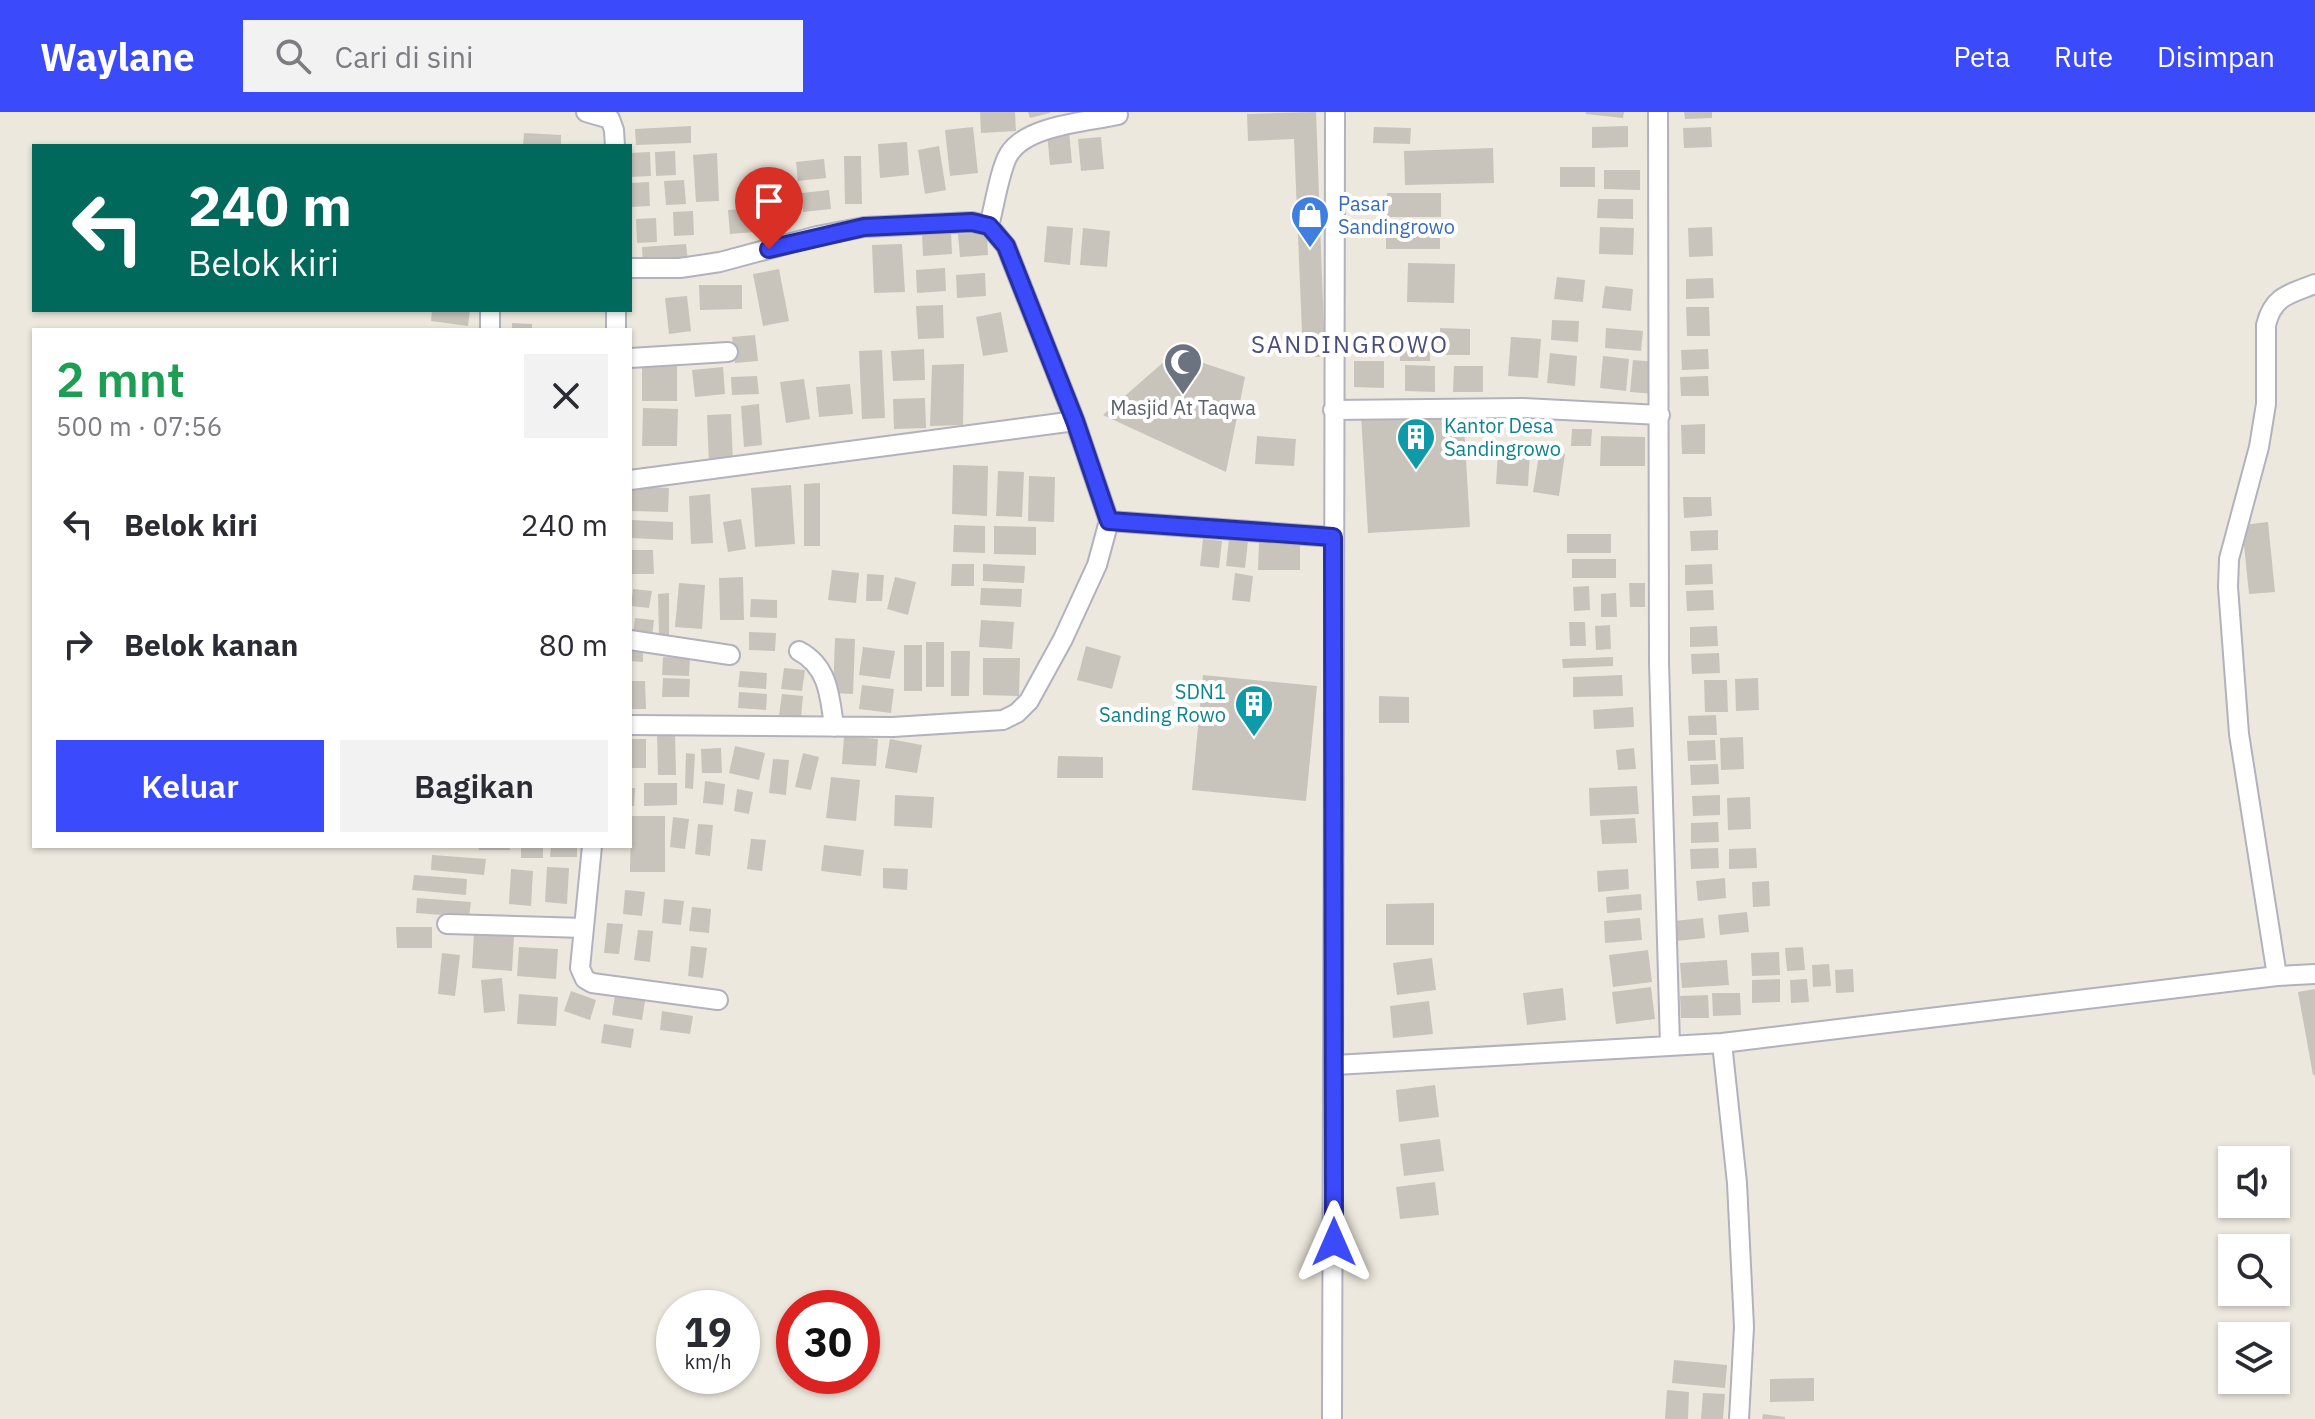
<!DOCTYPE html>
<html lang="id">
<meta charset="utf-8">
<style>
:root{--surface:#fff;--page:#f2f2f3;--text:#2b2b33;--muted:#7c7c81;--accent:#3b4afb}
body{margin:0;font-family:"IBM Plex Sans",sans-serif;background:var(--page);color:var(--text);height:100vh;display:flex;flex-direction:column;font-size:30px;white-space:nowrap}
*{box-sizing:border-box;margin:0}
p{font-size:26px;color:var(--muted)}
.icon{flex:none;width:44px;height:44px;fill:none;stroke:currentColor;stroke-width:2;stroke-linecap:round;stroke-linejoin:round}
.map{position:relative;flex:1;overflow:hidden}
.side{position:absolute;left:32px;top:216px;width:600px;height:520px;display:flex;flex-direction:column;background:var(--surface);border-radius:0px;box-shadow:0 2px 6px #0004}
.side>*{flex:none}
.guide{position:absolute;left:32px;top:32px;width:600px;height:168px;border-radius:0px;box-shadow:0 2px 6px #0004;background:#00695c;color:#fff;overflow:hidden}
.tools{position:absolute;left:2218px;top:1034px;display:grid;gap:16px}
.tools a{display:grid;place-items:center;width:72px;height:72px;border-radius:0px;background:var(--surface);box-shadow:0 2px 6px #0004;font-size:40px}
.speed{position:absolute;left:656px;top:1178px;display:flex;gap:16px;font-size:40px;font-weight:700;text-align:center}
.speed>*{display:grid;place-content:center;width:104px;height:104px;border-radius:50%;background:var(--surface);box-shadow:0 2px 6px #0004;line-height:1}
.speed small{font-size:20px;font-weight:400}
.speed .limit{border:12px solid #d22;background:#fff;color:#111}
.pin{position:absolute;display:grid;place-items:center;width:68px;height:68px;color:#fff;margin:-82px -34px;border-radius:50% 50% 50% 0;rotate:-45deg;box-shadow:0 0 8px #0007}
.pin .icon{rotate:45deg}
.me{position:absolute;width:88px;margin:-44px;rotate:0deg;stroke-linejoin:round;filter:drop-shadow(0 0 6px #0008)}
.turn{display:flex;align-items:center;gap:28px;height:168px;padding:0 24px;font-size:36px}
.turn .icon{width:104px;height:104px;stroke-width:2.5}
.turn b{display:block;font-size:56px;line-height:68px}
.round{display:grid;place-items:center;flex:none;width:84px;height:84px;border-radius:0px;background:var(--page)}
.head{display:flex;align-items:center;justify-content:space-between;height:136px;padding:0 24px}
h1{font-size:48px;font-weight:600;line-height:60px;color:#1e9e55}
.primary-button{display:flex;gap:16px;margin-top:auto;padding:16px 24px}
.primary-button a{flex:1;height:92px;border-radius:0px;background:var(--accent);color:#fff;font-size:32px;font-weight:600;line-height:92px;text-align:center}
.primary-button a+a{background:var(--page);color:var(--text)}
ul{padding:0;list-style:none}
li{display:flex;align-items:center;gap:24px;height:120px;padding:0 24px}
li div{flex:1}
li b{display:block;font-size:30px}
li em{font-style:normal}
header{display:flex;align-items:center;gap:48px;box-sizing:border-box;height:112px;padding:0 40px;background:var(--accent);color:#fff}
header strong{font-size:38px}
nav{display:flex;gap:44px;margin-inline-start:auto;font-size:28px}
.search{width:560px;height:72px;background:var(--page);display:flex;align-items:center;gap:20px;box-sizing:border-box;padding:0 28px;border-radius:0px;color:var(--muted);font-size:30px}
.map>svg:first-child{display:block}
</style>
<header>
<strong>Waylane</strong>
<div class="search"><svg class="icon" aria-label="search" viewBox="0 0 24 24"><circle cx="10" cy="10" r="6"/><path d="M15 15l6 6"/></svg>Cari di sini</div>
<nav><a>Peta</a><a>Rute</a><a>Disimpan</a></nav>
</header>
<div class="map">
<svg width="2315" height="1307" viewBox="0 0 2315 1307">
<rect width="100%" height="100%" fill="#ede8dd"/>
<path fill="#c8c4bc" d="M980,0H1015L1016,19L981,21Z
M1028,0H1050V1L1030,6Z
M1316,0L1325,245H1303L1294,27L1248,29L1247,2Z
M1586,0H1624L1623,6L1586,2Z
M1684,0H1712V6L1685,7Z
M691,14V31L636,33L635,17Z
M1628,14V35L1592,36V15Z
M973,15L978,61L950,64L945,18Z
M1374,15L1411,16L1410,32L1373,31Z
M1711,15L1712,35L1684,36L1683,16Z
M1069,19L1072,51L1050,53L1047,21Z
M524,21L561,23V34H523Z
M1101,25L1104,57L1081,59L1078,27Z
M907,30L909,63L880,66L878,32Z
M939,34L946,78L925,82L918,38Z
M1493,36L1494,71L1405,73L1404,39Z
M675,39L676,63L656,64L655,40Z
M650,40L651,64L631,65L630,41Z
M717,41L719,89L696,90L693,43Z
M844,44H861L862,92H845Z
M824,47L826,66L798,69L796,50Z
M1560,55H1595V75H1560Z
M1604,58H1640V78L1604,77Z
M684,68L686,92L666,93L664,69Z
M649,70L650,94L630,95V71Z
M829,78L831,97L803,100L802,81Z
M1387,81H1441V105H1387Z
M1598,87H1633V107L1597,106Z
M754,96L755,120L730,122L728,98Z
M693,99L694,123L674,124L673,100Z
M656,106L657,130L637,131L636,107Z
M1386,113H1440V137H1386Z
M1047,114L1073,116L1070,153L1044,150Z
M1600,115L1634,116L1633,143L1599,142Z
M1712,115L1713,144L1689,145L1688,116Z
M1083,116L1110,119L1107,155L1080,153Z
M951,119L952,142L923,144L922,121Z
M987,120L988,143L960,145L958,122Z
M686,132L688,150L643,154L642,135Z
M902,132L905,180L874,181L872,133Z
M1408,151L1455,152L1454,191L1407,190Z
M945,156L946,179L917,181L916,158Z
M779,157L789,209L763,214L753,162Z
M985,161L986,184L957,186L956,163Z
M1557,165L1585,168L1583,190L1554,187Z
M1713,166L1714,186L1686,187V167Z
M699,173H742V197L700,198Z
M1605,174L1633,177L1631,199L1602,196Z
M687,184L691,219L669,222L665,186Z
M943,193L944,226L918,227L916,194Z
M1686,195H1709L1710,224H1687Z
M432,198H470L468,214L431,209Z
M1001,200L1008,240L983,244L976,205Z
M1552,208L1579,209L1578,230L1551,228Z
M512,211L532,212V218H512Z
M1440,216L1470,217V243H1440Z
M1606,216L1643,219L1641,239L1605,236Z
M1400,222L1430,223V249H1400Z
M755,223L758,249L735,251L732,225Z
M1511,225L1541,227L1538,266L1508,264Z
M924,237L925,268L893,269L891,239Z
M1708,237L1709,257L1682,258L1681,238Z
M882,238L885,306L862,307L859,239Z
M1174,241L1245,265L1226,360L1103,303Z
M1550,241L1577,244L1575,274L1547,271Z
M1603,244L1629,247L1626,279L1600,276Z
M1633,248L1658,250L1656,282L1630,280Z
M1354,249H1384V276L1354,275Z
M642,252H677V289H642Z
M964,252L963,313L930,314L932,253Z
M1405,253L1435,254V280L1405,279Z
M1454,254H1483V280H1453Z
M723,255L725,282L695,285L692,258Z
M757,264L759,282L732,283L731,265Z
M1708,264L1709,284H1681L1680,265Z
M804,267L810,307L786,311L780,270Z
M850,272L853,302L819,305L816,275Z
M925,286L926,316L894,317L893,287Z
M759,292L762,333L744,335L741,294Z
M643,296L678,297L677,334H642Z
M1463,297L1470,415L1368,421L1361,303Z
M731,302L733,352L709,353L707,303Z
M1705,312V342H1682L1681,313Z
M1572,317H1592L1591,334H1571Z
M1257,324L1296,327L1294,354L1255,352Z
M1601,324L1645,325V354H1600Z
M1540,337L1565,342L1559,384L1533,380Z
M1498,339L1530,341L1528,374L1496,372Z
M953,353L988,354L987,404L952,402Z
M998,359L1024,360L1022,405L996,404Z
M1029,364L1055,365L1054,410L1028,409Z
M820,371V434H804V372Z
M791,373L795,432L755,435L751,376Z
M631,374L669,376L668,400L630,399Z
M710,382L713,431L691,432L689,384Z
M1683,385H1711L1712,404L1684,406Z
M741,407L746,437L728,440L723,410Z
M630,408L673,410V428L630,426Z
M2268,410L2275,480L2249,482L2242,413Z
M954,413L985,414V441L953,440Z
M994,414L1036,415V443L994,442Z
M1718,418V438L1691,439L1690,419Z
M1567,422H1611V441H1567Z
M1203,427L1222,429L1219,456L1200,454Z
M1229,427L1248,429L1245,456L1226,454Z
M1259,430L1300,431V458H1258Z
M630,438H653L654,462H630Z
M1572,447H1616V466H1572Z
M952,452H974V474H951Z
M983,452L1025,454L1024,471L983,469Z
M1712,452L1713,472L1685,473V453Z
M832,458L859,461L856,491L828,488Z
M1235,461L1253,464L1250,490L1232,488Z
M867,462L884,463L882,489H866Z
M743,465L744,508H720L719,466Z
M895,465L916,470L908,503L887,497Z
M679,471L705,473L702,517L675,515Z
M1629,471H1645V495H1630Z
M1589,474L1590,498L1574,499L1573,475Z
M981,476L1022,477L1021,495L980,493Z
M633,477L652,479L649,496L631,494Z
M1713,478L1714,498L1687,499L1686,479Z
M669,481V524H659L658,482Z
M1616,481L1617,505H1601V482Z
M751,487L777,488V506L750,505Z
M635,506L654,508L652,525L633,522Z
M981,508L1014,510L1012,537L979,535Z
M1569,510H1585L1586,534H1570Z
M1610,513L1611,537L1596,538L1595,514Z
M1717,514L1718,534L1690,535V515Z
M749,520L776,521L775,539L749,538Z
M835,526L855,527L853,582L833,581Z
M926,530H944V575H926Z
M630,531L643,532V550L630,549Z
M904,533H922V579H904Z
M1086,534L1121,544L1112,577L1077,568Z
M863,535L895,539L890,567L859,563Z
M951,539H970L969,584H951Z
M1719,541L1720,561L1692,562L1691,542Z
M663,545L690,546L689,564L662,563Z
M1613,545V554L1563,556L1562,547Z
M983,546H1020L1019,584L983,583Z
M784,556L805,558L802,579L781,577Z
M740,559L767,561L766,577L738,575Z
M1203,563L1317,574L1306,689L1192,678Z
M1622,563L1623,584L1573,585V565Z
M663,566L690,567L689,585H662Z
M1758,566L1759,598L1736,599L1735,567Z
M1704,568H1727L1728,600H1705Z
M630,569H645L646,597H630Z
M862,573L894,577L891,601L859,597Z
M739,580L767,582L766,598L738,596Z
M782,582L803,584L801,605L779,603Z
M1379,584L1409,585V611H1379Z
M1633,595L1634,615L1594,617L1593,598Z
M1716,603L1717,623H1689L1688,604Z
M675,619L676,663H658L657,620Z
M844,624L878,627L876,654L842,652Z
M1743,625L1744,657L1721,658L1720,626Z
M630,627H646V656H630Z
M890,627L922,633L917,661L885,656Z
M1715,628L1716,648L1688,649L1687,629Z
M735,634L765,641L759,668L729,661Z
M721,636L722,661H702L701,637Z
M1634,636L1636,657L1618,658L1616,638Z
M686,641L695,642L693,677L685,676Z
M803,641L819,645L811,678L795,675Z
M1058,644L1103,645V666H1057Z
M773,647L789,648L786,683L769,681Z
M1718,652L1719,672L1691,673L1690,653Z
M831,665L860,668L856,709L826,706Z
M705,669L725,672L723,693L703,691Z
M644,671H677V693L644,694Z
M1637,674L1639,702L1590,704L1589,676Z
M630,676H635L634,694H630Z
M737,677L753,680L749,702L734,699Z
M895,683L934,685L932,716L894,714Z
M1720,683V703L1693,704L1692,684Z
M1750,685L1751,717L1728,718L1727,686Z
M631,704H665V760H630Z
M673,705L689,707L685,737L670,735Z
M1635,706L1637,731L1602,732L1600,708Z
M1718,710L1719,730L1691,731V711Z
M698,712L713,713L710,744L695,742Z
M751,727L766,728L762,759L747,757Z
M824,733L864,738L861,764L821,759Z
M478,734H510V738H479Z
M521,734H543V746H521Z
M551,734H577V745H550Z
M1718,736L1719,756L1691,757L1690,737Z
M1756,736L1757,756L1729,757V737Z
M432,743L486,747L484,763L431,758Z
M547,755L569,756L567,792L545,790Z
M883,756L908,757L907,778L883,776Z
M511,757L533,759L531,794L509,792Z
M1628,757L1629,777L1598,780L1597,759Z
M414,763L467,767L466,783L412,778Z
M1725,766L1726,786L1698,789L1696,769Z
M1769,769L1770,794L1753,795L1752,770Z
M625,778L645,780L642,804L623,802Z
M1641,782L1642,798L1607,801L1606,785Z
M417,786L471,790L469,805L416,801Z
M664,787L684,789L681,813L662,811Z
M1434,791V833H1386V792Z
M692,795L711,797L709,821L689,819Z
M1747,800L1749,820L1720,823L1718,803Z
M1640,806L1642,828L1605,831L1604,809Z
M1703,806L1705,826L1676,829L1674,809Z
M607,811L623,812L619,842L604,841Z
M396,815H432V836H397Z
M638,818L653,819L650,850L634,848Z
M474,821L514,824L512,859L472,856Z
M691,834L707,836L703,866L688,864Z
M519,835L558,837L556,867L517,864Z
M1803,835L1805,858L1787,859L1785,836Z
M1648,838L1652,870L1613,875L1609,843Z
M1779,840L1780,863L1752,864L1751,841Z
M442,841L460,843L455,884L438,882Z
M1432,846L1436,878L1397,883L1393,851Z
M1727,848L1729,873L1682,876L1680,851Z
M1829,852L1831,874L1813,875L1812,853Z
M1853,857L1854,880L1836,881L1835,858Z
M502,866L505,899L484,901L481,868Z
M1780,867V890L1752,891V868Z
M1807,867L1809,890L1791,891L1790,868Z
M1651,875L1655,907L1616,912L1612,880Z
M1563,876L1566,908L1527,913L1523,881Z
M2315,877V963H2313L2298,880Z
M571,879L596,888L590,908L564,899Z
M1712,881H1740L1741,903L1713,904Z
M519,882L558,885L556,914L517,912Z
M1708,883L1709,906H1681L1680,884Z
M615,884L645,889L642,908L612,903Z
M1429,889L1433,922L1393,926L1390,894Z
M662,899L693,904L690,922L660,918Z
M604,912L634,917L631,936L601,931Z
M1435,973L1439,1005L1399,1010L1396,978Z
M1440,1027L1444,1059L1404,1064L1400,1032Z
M1435,1070L1439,1103L1400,1107L1396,1075Z
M1674,1248L1727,1253L1725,1276L1672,1271Z
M1814,1266V1289L1770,1290V1267Z
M1667,1278L1689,1280L1688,1307H1665Z
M1703,1281L1725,1282L1723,1307H1701Z
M1763,1302L1785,1305V1307H1762Z"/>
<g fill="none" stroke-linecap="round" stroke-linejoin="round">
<g stroke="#b1b1bf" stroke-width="22">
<path id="street" d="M586,0L610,7L614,18L615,34
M1658,0L1659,551L1670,933
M989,114C994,96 1000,56 1009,42C1027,13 1087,10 1118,3
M630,156H680L720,150L817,124L864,115L972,110L989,114L1006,134L1075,309L1109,409L1097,453L1063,527L1029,589L1017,601L1003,608L893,615L630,613
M490,198V218
M616,218V198
M630,246L728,240
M1333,298L1523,296L1660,303
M630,368L1075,309
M1109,409L1333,425
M630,528L730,543
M799,539C828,554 830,584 834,615
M592,734L580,856L585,867L592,871L718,888
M447,812L584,816
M2277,864L2239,622L2228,475L2229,447L2259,335L2266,292V213C2273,184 2289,182 2315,172
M1722,931L1737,1071L1744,1215L1739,1307
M1335,953L1722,931L2277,864L2315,862
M1332,1307C1336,871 1332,436 1335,0"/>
</g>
<use href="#street" stroke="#fff" stroke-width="18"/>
</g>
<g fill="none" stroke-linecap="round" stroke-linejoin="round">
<g stroke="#2630a3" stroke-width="20">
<path id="route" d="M769,137L864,115L972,110L989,114L1006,134L1075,309L1109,409L1333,425L1334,1130"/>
</g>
<use href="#route" stroke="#3b4afb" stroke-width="14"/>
</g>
<defs>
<g id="shop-pin" transform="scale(2)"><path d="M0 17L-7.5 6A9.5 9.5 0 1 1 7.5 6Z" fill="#3f7fe0" stroke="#fff"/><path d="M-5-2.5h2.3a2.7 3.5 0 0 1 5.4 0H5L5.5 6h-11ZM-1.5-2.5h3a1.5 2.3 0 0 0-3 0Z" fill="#fff"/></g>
<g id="mosque-pin" transform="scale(2)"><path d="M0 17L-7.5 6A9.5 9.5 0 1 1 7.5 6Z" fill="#6b7280" stroke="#fff"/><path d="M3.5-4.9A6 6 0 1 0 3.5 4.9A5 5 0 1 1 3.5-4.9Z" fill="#fff"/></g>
<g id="building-pin" transform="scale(2)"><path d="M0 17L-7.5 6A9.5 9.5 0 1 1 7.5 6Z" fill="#0f9aa8" stroke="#fff"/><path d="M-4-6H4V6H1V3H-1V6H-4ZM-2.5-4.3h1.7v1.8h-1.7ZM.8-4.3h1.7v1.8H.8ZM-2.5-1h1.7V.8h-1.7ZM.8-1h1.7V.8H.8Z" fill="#fff"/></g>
</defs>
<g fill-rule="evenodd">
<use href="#shop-pin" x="1310" y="103"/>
<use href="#mosque-pin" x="1183" y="250"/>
<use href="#building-pin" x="1416" y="325"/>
<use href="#building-pin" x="1254" y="592"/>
</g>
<g text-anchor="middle" stroke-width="8" stroke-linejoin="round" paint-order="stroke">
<g font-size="20" fill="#366cbe" stroke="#fff" text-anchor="start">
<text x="1338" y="99">Pasar<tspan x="1338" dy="23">Sandingrowo</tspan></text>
</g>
<g font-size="20" fill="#5b616d" stroke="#fff">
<text x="1183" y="303">Masjid At Taqwa</text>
</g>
<g font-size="20" fill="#0d838f" stroke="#fff" text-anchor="start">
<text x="1444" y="321">Kantor Desa<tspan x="1444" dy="23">Sandingrowo</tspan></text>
<text x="1226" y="587" text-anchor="end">SDN1<tspan x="1226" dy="23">Sanding Rowo</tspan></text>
</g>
<g font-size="24" letter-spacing="2" fill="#4a4e7c" stroke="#fff">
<text x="1350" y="241">SANDINGROWO</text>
</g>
</g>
</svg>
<div class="tools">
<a><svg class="icon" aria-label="sound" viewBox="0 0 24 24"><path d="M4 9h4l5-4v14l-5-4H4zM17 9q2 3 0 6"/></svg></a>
<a><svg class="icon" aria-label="search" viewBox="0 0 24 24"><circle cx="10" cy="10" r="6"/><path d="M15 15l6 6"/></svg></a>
<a><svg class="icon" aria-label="layers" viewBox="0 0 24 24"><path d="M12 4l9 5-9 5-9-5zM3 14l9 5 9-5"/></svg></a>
</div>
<div class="speed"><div>19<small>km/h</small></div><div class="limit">30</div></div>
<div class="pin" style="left:769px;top:137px;background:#d93025"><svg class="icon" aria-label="arrive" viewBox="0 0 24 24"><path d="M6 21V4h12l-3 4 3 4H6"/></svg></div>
<svg class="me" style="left:1334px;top:1130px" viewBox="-20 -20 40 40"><path d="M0-17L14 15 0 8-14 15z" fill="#3b4afb" stroke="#fff" stroke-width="4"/></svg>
<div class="guide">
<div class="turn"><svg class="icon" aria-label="left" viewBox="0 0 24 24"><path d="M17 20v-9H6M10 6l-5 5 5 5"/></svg><div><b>240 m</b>Belok kiri</div></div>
</div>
<section class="side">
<div class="head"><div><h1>2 mnt</h1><p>500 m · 07:56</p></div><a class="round"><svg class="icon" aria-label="close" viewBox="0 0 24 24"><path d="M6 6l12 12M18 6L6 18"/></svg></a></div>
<ul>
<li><svg class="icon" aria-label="left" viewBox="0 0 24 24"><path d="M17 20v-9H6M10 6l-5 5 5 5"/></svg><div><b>Belok kiri</b></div><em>240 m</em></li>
<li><svg class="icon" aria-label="right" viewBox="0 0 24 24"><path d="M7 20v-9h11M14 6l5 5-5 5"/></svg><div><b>Belok kanan</b></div><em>80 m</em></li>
</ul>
<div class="primary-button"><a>Keluar</a><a>Bagikan</a></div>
</section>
</div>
